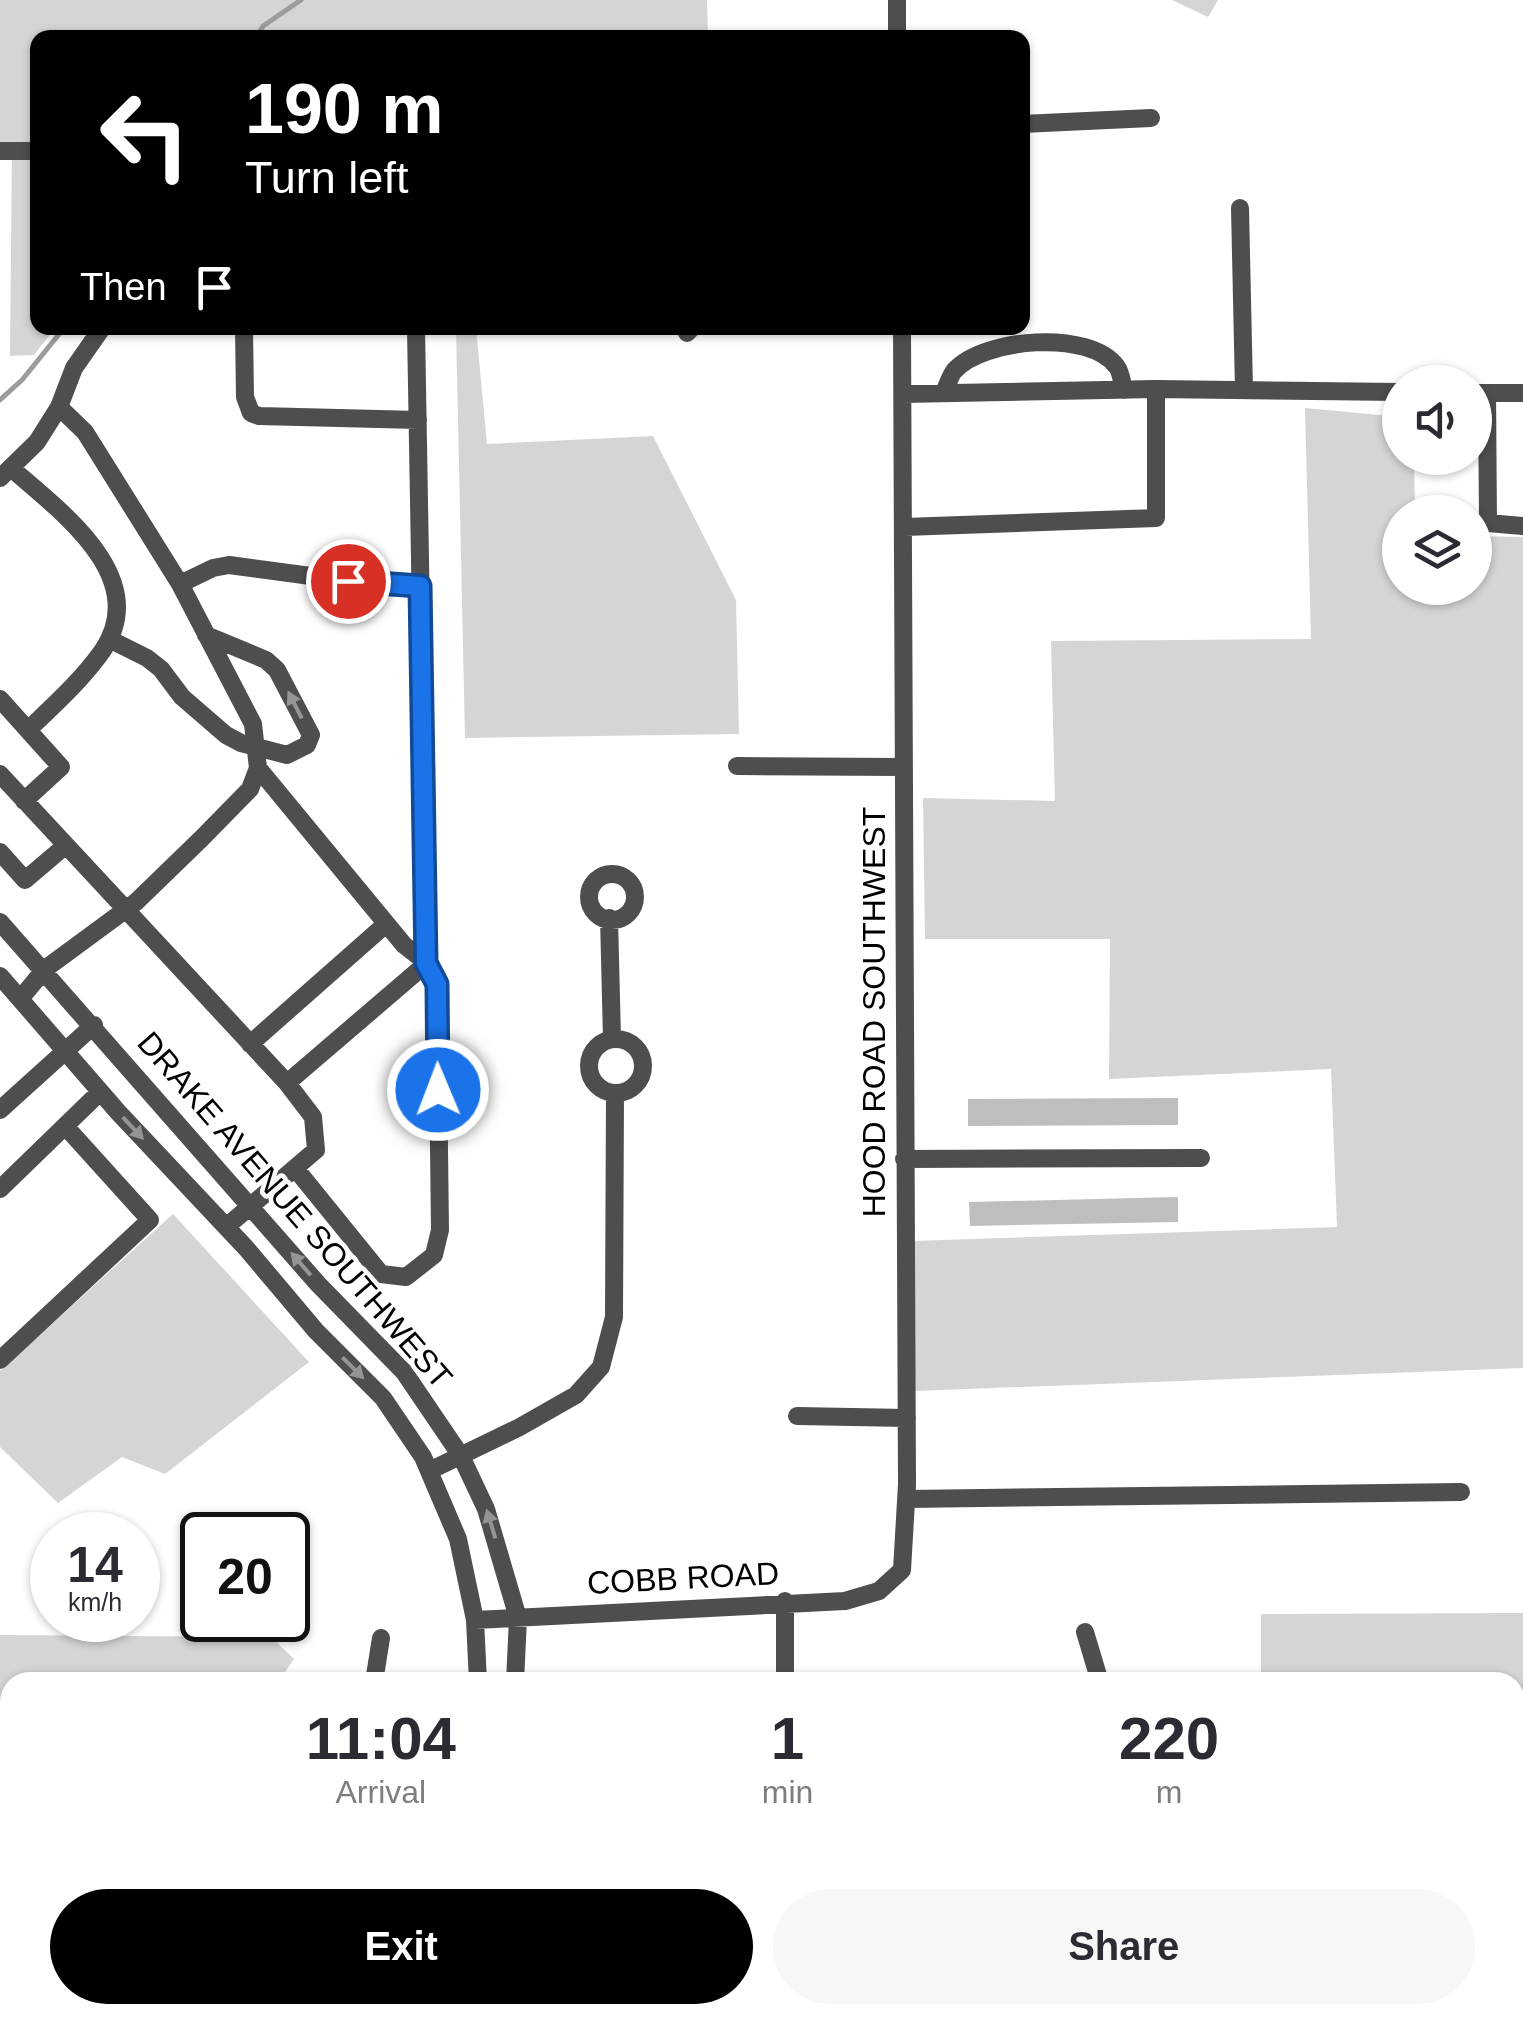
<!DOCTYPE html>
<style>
:root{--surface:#fff;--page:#f7f7f7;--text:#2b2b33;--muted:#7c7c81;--accent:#000}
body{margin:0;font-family:Helvetica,sans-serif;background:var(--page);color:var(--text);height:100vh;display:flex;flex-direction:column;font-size:38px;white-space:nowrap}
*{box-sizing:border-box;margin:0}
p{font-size:32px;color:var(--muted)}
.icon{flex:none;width:55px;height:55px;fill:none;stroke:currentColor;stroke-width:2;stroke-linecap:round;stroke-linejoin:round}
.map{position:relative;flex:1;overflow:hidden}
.sheet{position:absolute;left:0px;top:1672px;width:1525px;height:352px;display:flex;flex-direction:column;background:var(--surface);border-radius:30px 30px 0 0;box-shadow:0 2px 8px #0004}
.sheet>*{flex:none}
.banner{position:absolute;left:30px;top:30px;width:1000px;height:305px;border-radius:20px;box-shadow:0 2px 8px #0004;background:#000;color:#fff;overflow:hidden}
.buttons{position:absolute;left:1382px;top:365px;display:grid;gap:20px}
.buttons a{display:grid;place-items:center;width:110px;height:110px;border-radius:50%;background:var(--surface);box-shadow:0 2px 8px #0004;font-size:50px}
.speed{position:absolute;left:30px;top:1512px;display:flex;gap:20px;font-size:50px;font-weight:700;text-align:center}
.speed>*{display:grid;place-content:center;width:130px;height:130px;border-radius:50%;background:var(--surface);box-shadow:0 2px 8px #0004;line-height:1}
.speed small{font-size:25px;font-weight:400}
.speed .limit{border:5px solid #111;border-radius:15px;background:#fff;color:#111}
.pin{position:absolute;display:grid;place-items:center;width:85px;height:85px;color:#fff;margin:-42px;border:5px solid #fff;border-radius:50%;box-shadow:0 2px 10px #0007}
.me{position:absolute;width:110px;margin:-55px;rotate:359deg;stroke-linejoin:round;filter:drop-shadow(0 0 8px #0008)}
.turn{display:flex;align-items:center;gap:35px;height:210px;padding:0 50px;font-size:45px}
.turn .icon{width:130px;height:130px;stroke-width:2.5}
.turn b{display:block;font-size:70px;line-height:85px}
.then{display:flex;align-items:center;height:95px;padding:0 50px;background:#0003;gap:20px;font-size:38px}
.eta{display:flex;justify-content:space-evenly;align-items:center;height:170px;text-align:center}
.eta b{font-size:60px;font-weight:700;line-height:70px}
.action{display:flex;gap:20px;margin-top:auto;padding:20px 50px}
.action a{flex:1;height:115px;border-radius:60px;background:var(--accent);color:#fff;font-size:40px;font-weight:700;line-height:115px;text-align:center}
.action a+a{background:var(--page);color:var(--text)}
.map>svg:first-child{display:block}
</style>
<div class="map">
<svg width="1523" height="2023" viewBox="0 0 1523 2023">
<rect width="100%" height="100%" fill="#fff"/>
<path fill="#d5d5d5" d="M0,0H707L708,37L38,38V328H55L34,355L10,356L12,143L0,142Z
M1172,0H1218L1208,17Z
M456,328H476L487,444L653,436L736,600L739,734L465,738Z
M1305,408L1400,417V458H1414L1415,512H1400V588H1475V536L1523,537V1368L914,1391L913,1241L1337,1227L1331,1069L1109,1079L1110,939H925L923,798L1055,801L1051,641L1311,639Z
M173,1214L309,1362L165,1474L122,1457L58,1503L0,1447V1371Z
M1523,1613V2023H1259V2015H1515V1682H1261V1614Z
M0,1635L271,1637L294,1659L278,1682H10V2015H259V2023H0Z"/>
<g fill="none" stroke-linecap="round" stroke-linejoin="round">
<path stroke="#9c9c9c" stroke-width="5" d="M256,38L263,26L301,0
M0,400L22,380L64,328"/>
</g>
<path fill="#bebebe" d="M1178,1098V1125L968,1126V1099Z
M1178,1197V1222L970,1226L969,1202Z
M711,2015H741V2023H711Z
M827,2015H856V2023H827Z
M905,2015H937V2023H906Z
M1021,2015H1052V2023H1021Z"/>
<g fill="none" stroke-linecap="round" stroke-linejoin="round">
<path stroke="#4e4e4e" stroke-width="18" d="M897,0V38
M1022,124L1151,118
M0,151H38
M1240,208L1244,390
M244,328L245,397L251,413L259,416L418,420
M687,333L692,328
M944,393C947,386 950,376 954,371C983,338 1090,329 1117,367C1121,372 1122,383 1124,390
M1475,393H1523
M1487,393L1488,523L1523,526
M903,394L1156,389L1400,392
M11,468C60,511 152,577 103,650C82,680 54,705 28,730
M0,478L37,442L59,407
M904,527L1156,518V389
M180,584L213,568L229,565L378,585L421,586
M109,639L147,658L161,669L182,697L226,735L241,743L287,755L307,745L311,735L277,670L266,660L206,635
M0,699L61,767L24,801
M737,766L903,767
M258,768L404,945L427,963L287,1083
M0,774L287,1083L313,1117L316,1150L226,1227
M0,852L25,880L65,846
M589 897a23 23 0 1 1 46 0a23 23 0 1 1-46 0Z
M609,918L612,1039
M0,922L318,1284L404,1372L461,1456L486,1509L518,1618L515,1682
M0,976L118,1112L246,1248L316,1331L383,1398L423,1457L458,1539L475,1620L478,1682
M20,999L45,969L136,902L202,838L250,789L258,768L253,724L180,584L85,432L59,407L74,368L102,328
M589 1066a27 27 0 1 1 54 0a27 27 0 1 1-54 0Z
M250,1044L386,924
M0,1110L94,1025
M904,1159L1201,1158
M295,1168L381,1274L406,1277L434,1255L440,1230L437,984L427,963L416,328
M0,1189L100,1092
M0,1360L150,1220L65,1126
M797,1416L907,1418
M429,1471L518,1428L576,1395L601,1367L614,1317L615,1094
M907,1499L1461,1492
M785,1601V1682
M475,1620L845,1601L879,1591L902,1570L907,1484L902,328
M1085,1632L1100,1682
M374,1682L381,1638
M282,2015V2023
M371,2015V2023
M565,2015V2020L648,2019L658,2015
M787,2015V2023
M985,2015V2023
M1220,2015L1224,2023
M485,2022L565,2020"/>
</g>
<defs><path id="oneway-solid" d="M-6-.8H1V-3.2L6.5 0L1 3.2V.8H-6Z" transform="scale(2.5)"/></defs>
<g fill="#959595">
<use href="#oneway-solid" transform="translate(295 705) rotate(-117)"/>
<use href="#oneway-solid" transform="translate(133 1128) rotate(47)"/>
<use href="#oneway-solid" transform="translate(301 1264) rotate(-131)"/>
<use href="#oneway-solid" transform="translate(353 1368) rotate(45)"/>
<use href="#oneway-solid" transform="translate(491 1524) rotate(-107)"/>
</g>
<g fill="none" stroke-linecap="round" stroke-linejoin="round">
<g stroke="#114b97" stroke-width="25">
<path id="route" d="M348,581L420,586L426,963L437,984L438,1090"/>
</g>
<use href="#route" stroke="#1a73e8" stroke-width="18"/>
</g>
<g text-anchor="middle" stroke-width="9" stroke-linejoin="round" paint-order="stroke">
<g font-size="32" fill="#000" stroke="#fff">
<text transform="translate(874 1012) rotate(-90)" y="11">HOOD ROAD SOUTHWEST</text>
<text transform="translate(295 1210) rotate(49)" y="11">DRAKE AVENUE SOUTHWEST</text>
<text transform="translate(683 1578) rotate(-3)" y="11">COBB ROAD</text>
</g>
</g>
</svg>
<div class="buttons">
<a><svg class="icon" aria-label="sound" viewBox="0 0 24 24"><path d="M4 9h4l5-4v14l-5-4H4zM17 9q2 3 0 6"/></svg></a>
<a><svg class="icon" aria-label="layers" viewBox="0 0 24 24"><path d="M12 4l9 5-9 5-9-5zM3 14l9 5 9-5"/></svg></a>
</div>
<div class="speed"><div>14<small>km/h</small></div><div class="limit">20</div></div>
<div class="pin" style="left:348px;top:581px;background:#d93025"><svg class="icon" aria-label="arrive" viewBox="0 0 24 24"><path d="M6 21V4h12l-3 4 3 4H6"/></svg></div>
<svg class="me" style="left:438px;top:1090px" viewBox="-20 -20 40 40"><circle r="17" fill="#1a73e8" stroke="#fff" stroke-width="3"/><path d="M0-11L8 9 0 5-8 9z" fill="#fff"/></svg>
<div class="banner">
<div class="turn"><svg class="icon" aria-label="left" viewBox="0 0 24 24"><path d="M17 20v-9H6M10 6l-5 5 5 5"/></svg><div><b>190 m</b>Turn left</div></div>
<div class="then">Then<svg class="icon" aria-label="arrive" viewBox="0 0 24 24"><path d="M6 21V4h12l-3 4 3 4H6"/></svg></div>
</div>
<section class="sheet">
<div class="eta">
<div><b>11:04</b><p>Arrival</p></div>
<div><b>1</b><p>min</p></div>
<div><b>220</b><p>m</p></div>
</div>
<div class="action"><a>Exit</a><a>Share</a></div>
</section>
</div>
